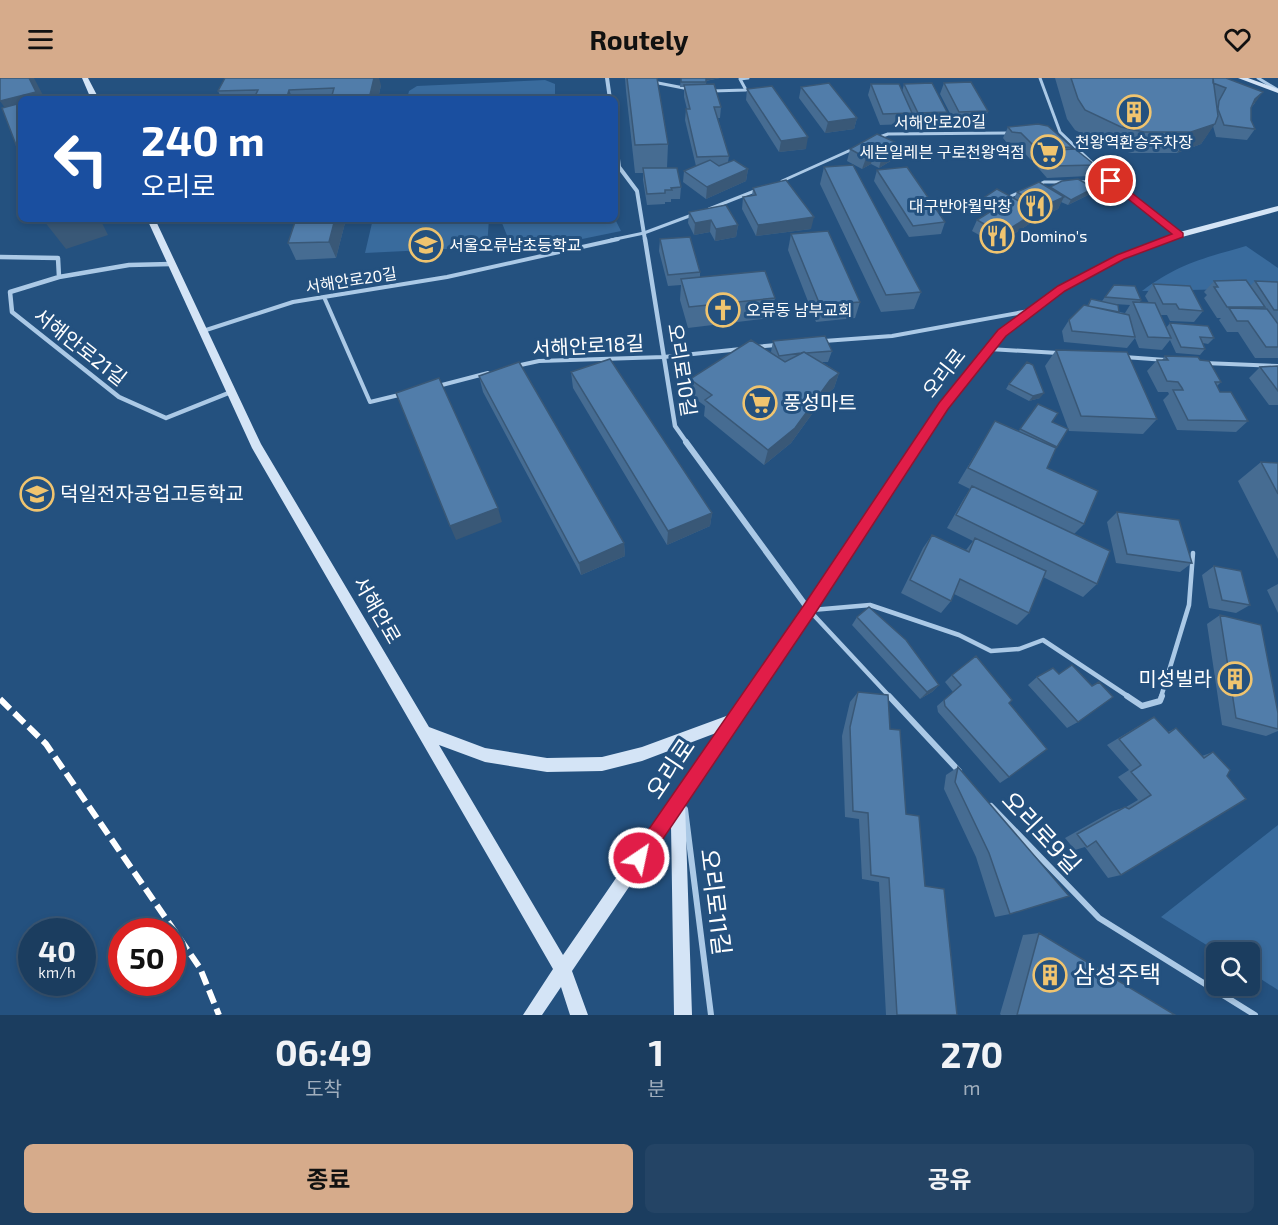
<!DOCTYPE html>
<html lang="ko">
<meta charset="utf-8">
<style>
:root{--surface:#1b3d5f;--page:#244465;--text:#f1f3f6;--muted:#a0aebd;--line:#395674;--accent:#d6ab8b}
body{margin:0;font-family:"Exo 2","Noto Sans KR",sans-serif;background:var(--page);color:var(--text);height:100vh;display:flex;flex-direction:column;font-size:22px;white-space:nowrap}
*{box-sizing:border-box;margin:0}
p{font-size:20px;color:var(--muted)}
.icon{flex:none;width:33px;height:33px;fill:none;stroke:currentColor;stroke-width:2;stroke-linecap:round;stroke-linejoin:round}
.map{position:relative;height:937px;overflow:hidden}
.drawer{display:flex;flex-direction:column;background:var(--surface);flex:1}
.drawer>*{flex:none}
.guide{position:absolute;left:18px;top:18px;width:600px;height:126px;border-radius:9px;box-shadow:0 3px 9px #0003,0 0 0 2px var(--line);background:#1a4fa0;color:#fff;overflow:hidden}
.buttons{position:absolute;left:1206px;top:864px;display:grid;gap:12px}
.buttons a{display:grid;place-items:center;width:54px;height:54px;border-radius:9px;background:var(--surface);box-shadow:0 3px 9px #0003,0 0 0 2px var(--line);font-size:30px}
.speed{position:absolute;left:18px;top:840px;display:flex;gap:12px;font-size:30px;font-weight:700;text-align:center}
.speed>*{display:grid;place-content:center;width:78px;height:78px;border-radius:50%;background:var(--surface);box-shadow:0 3px 9px #0003,0 0 0 2px var(--line);line-height:1}
.speed small{font-size:15px;font-weight:400}
.speed .limit{border:9px solid #d22;background:#fff;color:#111}
.pin{position:absolute;display:grid;place-items:center;width:51px;height:51px;color:#fff;margin:-26px;border:3px solid #fff;border-radius:50%;box-shadow:0 2px 6px #0007}
.me{position:absolute;width:66px;margin:-33px;rotate:34deg;stroke-linejoin:round;filter:drop-shadow(0 0 4px #0008)}
.turn{display:flex;align-items:center;gap:21px;height:126px;padding:0 24px;font-size:27px}
.turn .icon{width:78px;height:78px;stroke-width:2.5}
.turn b{display:block;font-size:42px;line-height:51px}
.eta{display:flex;justify-content:space-evenly;align-items:center;height:102px;text-align:center}
.eta b{font-size:36px;font-weight:700;line-height:42px}
.cta{display:flex;gap:12px;margin-top:auto;padding:12px 24px}
.cta a{flex:1;height:69px;border-radius:9px;background:var(--accent);color:#111;font-size:24px;font-weight:700;line-height:69px;text-align:center}
.cta a+a{background:var(--page);color:var(--text)}
header{display:flex;justify-content:space-between;align-items:center;height:78px;padding:0 24px;background:var(--accent);color:#111;font-size:27px;font-weight:700}
.map>svg:first-child{display:block}
</style>
<header><svg class="icon" aria-label="menu" viewBox="0 0 24 24"><path d="M4 6h16M4 12h16M4 18h16"/></svg>Routely<svg class="icon" aria-label="heart" viewBox="0 0 24 24"><path d="M12 20l-8-8c-3-5 5-10 8-4 3-6 11-1 8 4z"/></svg></header>
<div class="map">
<svg width="1278" height="937" viewBox="0 0 1278 937">
<rect width="100%" height="100%" fill="#24517f"/>
<path fill="#396b9d" d="M545,2L555,6V21H407L409,13L417,8Z
M489,141L487,169L365,175L372,145Z
M522,141H615L621,153L514,175L502,145Z
M1246,168L1278,190V210L1142,213C1178,186 1204,180 1246,168Z
M1278,747V912L1250,894V874H1218L1161,839Z"/>
<g fill="none" stroke-linecap="round" stroke-linejoin="round">
<path stroke="#abc9e6" stroke-width="3" d="M1040,0L1060,54L1111,103L1179,157
M1258,0L1278,12
M653,4L689,11
M712,13L746,12L740,1L748,0
M877,60L888,56L1009,55
M782,103L853,71
M1077,104L1111,103
M1036,108L1044,104H1066
M1011,118L1020,114
M709,131L757,112
M611,162L644,155L692,137"/>
<path stroke="#abc9e6" stroke-width="4" d="M324,219L370,324L403,316
M203,253L293,224L447,199L618,161
M824,263L892,258L1029,233
M755,269L776,267
M989,271L1058,275
M1124,279L1166,282
M1204,285L1278,288
M516,288L539,283L664,279L741,271
M438,308L488,295"/>
<path stroke="#abc9e6" stroke-width="4.5" d="M809,532L890,619
M812,532L870,527L959,557L991,573L1019,571L1043,562L1129,619
M1161,619L1189,527L1193,475"/>
<path stroke="#abc9e6" stroke-width="6" d="M889,618L959,693
M1127,618L1142,628L1160,623L1162,618
M991,728L1099,840L1255,937
M685,731L711,937"/>
<path stroke="#abc9e6" stroke-width="4" d="M607,0L610,21
M615,57L619,89L637,113L645,162"/>
<path stroke="#abc9e6" stroke-width="4.5" d="M645,161L675,348L687,365
M0,179L58,180L59,199L129,187L171,186
M59,199L10,214L12,234L119,319L166,340L231,314"/>
<path stroke="#abc9e6" stroke-width="6" d="M686,364L809,532"/>
<path fill="#d4e4f6" fill-rule="evenodd" d="M82,0H88L99,21H91Z
M1238,0H1248L1278,11V15Z
M1278,128V133L1182,159L1123,181L1065,212L1005,257L947,331L813,536L685,725L692,937H674L671,747L572,893L588,937H570L561,909L542,937H523L553,891L252,370L147,141H155L261,366L429,649L485,670L547,680L602,679L642,669L729,637L805,528L939,325L999,253L1059,208L1117,177L1176,155ZM716,655L563,877L439,667L485,684L547,694L602,693L642,683Z"/>
<path stroke="#fff" stroke-width="6" stroke-dasharray="14 6" stroke-linecap="butt" d="M0,621L46,666L200,890L219,937"/>
</g>
<path fill="#466c92" fill-rule="evenodd" d="M625,0H657L668,66L667,90L681,109L680,121H671V124H665V126L647,127L643,102V95H635L626,13Z
M681,0H720L706,3V6L721,29L720,40H718L729,78L728,84L748,91L746,103L706,121L683,104L684,93L696,88L685,42L686,31H687L684,19V9H680Z
M1055,0H1226L1255,25L1251,30V42L1255,51L1247,62L1216,59L1213,48L1201,66L1177,75H1132L1110,70L1075,52L1067,41Z
M944,5L988,33L984,45H955L940,16Z
M871,6L902,14L904,6L947,34L943,46H915L911,38L909,46L880,47L868,17Z
M381,7L378,21H222L218,13Z
M801,9L857,40L854,51L825,55L799,20Z
M747,11L806,71L779,74L746,22Z
M1008,49L1072,69L1070,71L1095,87L1089,98L1047,100L1033,84L1034,81L1031,82L1016,66L1007,65L1003,60Z
M897,69L894,81L879,90L871,86L862,91L847,83L850,71Z
M824,89L921,214L914,231L881,234L820,106Z
M877,92L945,144L941,156L909,159L874,103Z
M1050,109L1090,116L1068,127L1061,124L1058,131L1036,141L1034,140L1032,144L997,167L972,153L977,142L989,135L980,130L985,119L1014,121L1017,114L1050,111Z
M753,110L811,151L756,158L742,131L743,119L752,118Z
M689,134L738,147L736,159L715,163L710,154L694,157L688,145Z
M296,141H346L336,180L296,182L288,165Z
M791,156L860,224L855,240L816,244L788,172Z
M660,161L700,194V199L775,220L771,240L688,250L680,222L681,207L668,208L659,173Z
M1214,203L1250,208L1255,203L1278,204V280H1255L1238,254H1227L1219,242L1221,240H1217L1204,220L1207,217L1204,214Z
M1153,206L1203,233L1194,244L1170,243L1167,237H1160L1166,250L1170,245L1214,260L1208,266L1203,265L1205,271L1200,277L1176,275L1170,262L1162,272L1139,270L1135,260L1127,270L1064,264L1062,253L1069,242L1087,228L1091,221L1102,223L1114,207L1141,222L1140,224L1149,225L1145,218ZM1114,226L1130,227L1125,235L1119,234Z
M773,263L832,273L828,284H822L839,295L834,310L825,318L791,365L764,387L704,338L705,328L689,316L690,301L772,276L771,274Z
M1056,272L1157,341L1143,356L1069,353L1045,288Z
M1165,278L1200,282L1221,304L1217,308L1220,314L1248,343L1236,354L1177,352L1163,322L1169,316L1168,314H1158L1147,293L1157,282H1162Z
M1278,288V327H1269L1249,300L1260,289Z
M571,294L712,435L710,448L667,467L573,310Z
M479,298L624,465L625,478L581,497L483,314Z
M1009,306L1040,320L1029,323L1006,311Z
M1038,326L1052,344L1068,351L1056,370L1047,390L1084,446L1074,456L1097,506L1083,519L1043,499L1029,535L1017,547L954,516L951,523L941,535L901,515L923,470L932,457L966,472L973,463L947,450L963,422L970,411L958,405L995,343L1019,353Z
M1261,384L1278,385V481L1238,403Z
M1117,434L1192,485L1180,494L1116,485L1107,444Z
M1214,488L1250,527L1236,535L1209,530L1202,497Z
M1278,506V535L1267,512Z
M1220,537L1278,635V653L1266,658L1222,647L1207,546Z
M857,539L939,607L932,614L920,621L852,547Z
M952,597L1009,625V699L1000,705L938,634L937,628L953,614L945,604Z
M1037,599L1078,644L1067,650L1028,607Z
M858,614L890,651L906,736L957,937H886L879,804L862,801L859,741L845,739L842,658L850,624Z
M1154,639L1168,654L1176,650L1202,678L1213,674L1121,797L1108,800L1085,769L1075,772L1065,760L1113,733L1126,729L1138,722L1118,699L1129,692L1107,667L1142,646Z
M958,689L1069,818L1010,836L995,839L976,779L944,711L946,697Z
M1039,855L1175,937H1001L1000,936L1023,857Z"/>
<path fill="#395877" d="M29,0H34L45,21H21V50L20,51L0,23Z
M374,0H379L381,7L378,21H369Z
M705,0H720L704,3Z
M289,12L293,21H288L287,19Z
M1263,14L1255,25L1247,32L1255,21Z
M857,40L854,51L825,55L828,44Z
M1215,46L1201,66L1177,75L1191,54Z
M808,59L806,71L779,74L781,63Z
M897,69L894,81L879,90L882,78Z
M874,74L871,86L862,91L866,80Z
M748,91L746,103L706,121L707,109Z
M1094,110L1090,116L1068,127L1071,122Z
M1064,119L1058,131L1036,141L1042,129Z
M1037,133L1032,144L997,167L1002,156Z
M814,139L811,151L756,158L758,147Z
M49,141H100L108,157L66,171L44,143Z
M335,141H346L336,180L329,164Z
M711,142L710,154L694,157L695,145Z
M738,147L736,159L715,163L716,151Z
M839,295L834,310L825,318L791,365L764,387L768,372L830,302Z
M1044,315L1040,320L1029,323L1033,318Z
M498,430L502,444L456,462L450,448Z
M712,435L710,448L667,467L668,453Z
M624,465L625,478L581,497L579,485Z
M939,607L932,614L920,621L927,614Z"/>
<path fill="#517daa" stroke="#395877" stroke-width="1.5" d="M0,0H29L36,14L0,23Z
M225,0H374L369,21H331L334,10L289,12L287,19L259,20L263,21H249L254,20L258,12L218,13Z
M627,0H657L668,66L635,67Z
M681,0H706V4H681Z
M1071,0H1213L1218,38L1215,46L1191,54H1144L1121,49L1085,32L1078,21Z
M1213,0H1226L1263,14L1255,21L1251,30V42L1255,51L1224,47L1218,31L1219,23L1226,10L1213,5Z
M971,4L988,33L959,34L944,5Z
M829,5L857,40L828,44L801,9Z
M932,5L947,34L918,35L904,6Z
M714,6L721,29H714L729,78L697,79L686,31H690L684,7Z
M871,6H899L912,35L883,36Z
M772,8L808,59L781,63L747,11Z
M21,25V80L2,30Z
M1038,46L1048,48L1072,69L1036,70L1021,55L1012,54L1008,49Z
M877,56L895,64L897,69L882,78L874,74L866,80L850,71Z
M1075,71L1095,87L1053,88L1038,73Z
M710,82L719,88L734,82L748,91L707,109L684,93Z
M853,87L921,214L886,217L824,89Z
M907,89L945,144L913,148L877,92Z
M643,90H677L681,109L671,110L672,112H665V115L647,116Z
M1078,101L1094,110L1071,122L1050,109L1062,103Z
M786,102L814,139L758,147L743,119L756,117L753,110Z
M1039,104L1064,119L1042,129L1017,114Z
M997,111L1037,133L1002,156L977,142L1001,127L985,119Z
M726,127L738,147L716,151L711,142L695,145L689,134Z
M296,141H335L329,164L288,165Z
M828,153L860,224L820,227L791,156Z
M690,159L700,194L668,197L660,161Z
M765,193L775,220L689,229L681,201Z
M1246,202L1265,229H1227L1214,209H1218L1214,203Z
M1255,203L1278,204V232H1274Z
M1153,206L1190,208L1203,233L1179,231L1176,226H1163Z
M1114,207L1135,208L1141,222L1105,219Z
M1091,221L1118,227L1119,234L1088,228Z
M1133,224L1155,225L1171,260L1148,259Z
M1084,227L1129,237L1135,259L1072,253L1069,242Z
M1229,230L1267,231L1278,246V269H1266L1248,243H1237Z
M1170,245L1208,248L1214,260L1200,259L1205,271L1181,269Z
M825,258L832,273L806,275L804,274L801,275L779,278L773,263Z
M751,262L785,284L804,274L839,295L830,302L795,350L768,372L705,322L712,317L690,301Z
M1056,272L1127,274L1157,341L1081,338Z
M1165,278L1198,279L1200,282L1209,283L1221,304H1215L1220,314H1231L1248,343L1188,342L1173,312H1183L1182,310L1178,304L1167,303L1157,282H1168Z
M610,281L712,435L668,453L571,294Z
M519,284L624,465L579,485L479,298Z
M1027,284L1033,287L1044,315L1033,318L1009,306Z
M1278,288V313L1260,289Z
M439,300L498,430L450,448L396,315Z
M1038,326L1058,335L1052,344L1068,351L1057,369L1020,351Z
M995,343L1056,370L1047,390L1098,413L1084,446L968,390Z
M1261,384L1278,385V416Z
M972,408L1110,473L1097,506L956,437Z
M1117,434L1179,442L1192,485L1127,476Z
M932,457L969,474L975,460L1046,493L1029,535L960,501L951,523L910,502Z
M1214,488L1241,493L1250,527L1222,522Z
M869,529L906,562L939,607L927,614L857,539Z
M1220,537L1261,547L1278,635V651L1236,640Z
M976,578L1012,622L1009,625L1047,671L1009,699L945,628L944,622L961,607L952,597Z
M1072,587L1092,608L1099,604L1113,619L1078,644L1037,599L1053,590L1059,596Z
M858,614L888,617L890,651L900,652L906,736L919,738L925,808L944,811L957,937H897L889,800L871,797L868,735L853,733L850,649Z
M1154,639L1169,655L1176,650L1204,680L1213,674L1230,692L1227,698L1246,721L1121,797L1096,763L1087,769L1077,756L1125,729L1129,731L1151,717L1131,694L1141,687L1119,661Z
M958,689L1069,818L1010,836L989,775L955,704Z
M1039,855L1175,937H1017Z"/>
<path fill="#e11d48" stroke="#92132f" stroke-width="1.5" d="M1108,101H1114L1183,155V159L1124,181L1065,213L1006,258L948,331L814,537L646,786L639,789L633,786L631,780L633,774L804,527L939,325L998,252L1058,208L1117,177L1172,156L1108,105Z"/>
<defs>
<g id="building-ring" transform="scale(1.725)"><circle r="9.5" fill="#24517f" stroke="#f0c46f" stroke-width="1.5"/><path d="M-4-6H4V6H1V3H-1V6H-4ZM-2.5-4.3h1.7v1.8h-1.7ZM.8-4.3h1.7v1.8H.8ZM-2.5-1h1.7V.8h-1.7ZM.8-1h1.7V.8H.8Z" fill="#f0c46f"/></g>
<g id="supermarket-ring" transform="scale(1.725)"><circle r="9.5" fill="#24517f" stroke="#f0c46f" stroke-width="1.5"/><path d="M-6-5.5h2.5l.6 2H6L4.5 2H-2.5L-4.4-4H-6ZM-1.5 3.2a1.3 1.3 0 1 0 .1 0ZM3 3.2a1.3 1.3 0 1 0 .1 0Z" fill="#f0c46f"/></g>
<g id="restaurant-ring" transform="scale(1.725)"><circle r="9.5" fill="#24517f" stroke="#f0c46f" stroke-width="1.5"/><path d="M-5-6h1v4h1v-4h1v4h1v-4h1v5L-1.5 .5V6h-2V.5L-5-1ZM5-6V6H3V1.5H1.5Q1.5-4 5-6Z" fill="#f0c46f"/></g>
<g id="school-ring" transform="scale(1.725)"><circle r="9.5" fill="#24517f" stroke="#f0c46f" stroke-width="1.5"/><path d="M0-5L7-2L0 1L-7-2ZM-4 1L0 2.5L4 1V4Q0 6-4 4Z" fill="#f0c46f"/></g>
<g id="church-ring" transform="scale(1.725)"><circle r="9.5" fill="#24517f" stroke="#f0c46f" stroke-width="1.5"/><path d="M-1.2-6h2.4v3.5h3.3v2.4h-3.3V6h-2.4V-.1h-3.3v-2.4h3.3Z" fill="#f0c46f"/></g>
</defs>
<g fill-rule="evenodd">
<use href="#building-ring" x="1134" y="34"/>
<use href="#supermarket-ring" x="1048" y="74"/>
<use href="#restaurant-ring" x="1035" y="128"/>
<use href="#restaurant-ring" x="997" y="158"/>
<use href="#school-ring" x="426" y="167"/>
<use href="#church-ring" x="723" y="232"/>
<use href="#supermarket-ring" x="760" y="325"/>
<use href="#school-ring" x="37" y="416"/>
<use href="#building-ring" x="1235" y="601"/>
<use href="#building-ring" x="1050" y="897"/>
</g>
<g text-anchor="middle" stroke-width="6" stroke-linejoin="round" paint-order="stroke">
<g font-size="16" fill="#fff" stroke="#24517f">
<text transform="translate(940 44) rotate(-1)" y="6">서해안로20길</text>
<text transform="translate(351 202) rotate(-9)" y="6">서해안로20길</text>
</g>
<g font-size="16" fill="#fff" stroke="#24517f" text-anchor="start">
<text x="1134" y="70" text-anchor="middle">천왕역환승주차장</text>
<text x="1025" y="80" text-anchor="end">세븐일레븐 구로천왕역점</text>
<text x="1012" y="134" text-anchor="end">대구반야월막창</text>
<text x="1020" y="164">Domino's</text>
<text x="449" y="173">서울오류남초등학교</text>
<text x="746" y="238">오류동 남부교회</text>
</g>
<g font-size="20" fill="#fff" stroke="#24517f">
<text transform="translate(588 268) rotate(-3)" y="7">서해안로18길</text>
<text transform="translate(80 269) rotate(38)" y="7">서해안로21길</text>
<text transform="translate(682 292) rotate(81)" y="7">오리로10길</text>
<text transform="translate(944 295) rotate(-52)" y="7">오리로</text>
<text transform="translate(377 532) rotate(60)" y="7">서해안로</text>
</g>
<g font-size="20" fill="#fff" stroke="#24517f" text-anchor="start">
<text x="783" y="332">풍성마트</text>
<text x="60" y="423">덕일전자공업고등학교</text>
<text x="1212" y="608" text-anchor="end">미성빌라</text>
</g>
<g font-size="24" fill="#fff" stroke="#24517f">
<text transform="translate(671 691) rotate(-56)" y="8">오리로</text>
<text transform="translate(1041 755) rotate(47)" y="8">오리로9길</text>
<text transform="translate(715 824) rotate(83)" y="8">오리로11길</text>
</g>
<g font-size="24" fill="#fff" stroke="#24517f" text-anchor="start">
<text x="1073" y="905">삼성주택</text>
</g>
</g>
</svg>
<div class="buttons">
<a><svg class="icon" aria-label="search" viewBox="0 0 24 24"><circle cx="10" cy="10" r="6"/><path d="M15 15l6 6"/></svg></a>
</div>
<div class="speed"><div>40<small>km/h</small></div><div class="limit">50</div></div>
<div class="pin" style="left:1111px;top:103px;background:#d93025"><svg class="icon" aria-label="arrive" viewBox="0 0 24 24"><path d="M6 21V4h12l-3 4 3 4H6"/></svg></div>
<svg class="me" style="left:639px;top:780px" viewBox="-20 -20 40 40"><circle r="17" fill="#e11d48" stroke="#fff" stroke-width="3"/><path d="M0-11L8 9 0 5-8 9z" fill="#fff"/></svg>
<div class="guide">
<div class="turn"><svg class="icon" aria-label="left" viewBox="0 0 24 24"><path d="M17 20v-9H6M10 6l-5 5 5 5"/></svg><div><b>240 m</b>오리로</div></div>
</div>
</div>
<section class="drawer">
<div class="eta">
<div><b>06:49</b><p>도착</p></div>
<div><b>1</b><p>분</p></div>
<div><b>270</b><p>m</p></div>
</div>
<div class="cta"><a>종료</a><a>공유</a></div>
</section>
